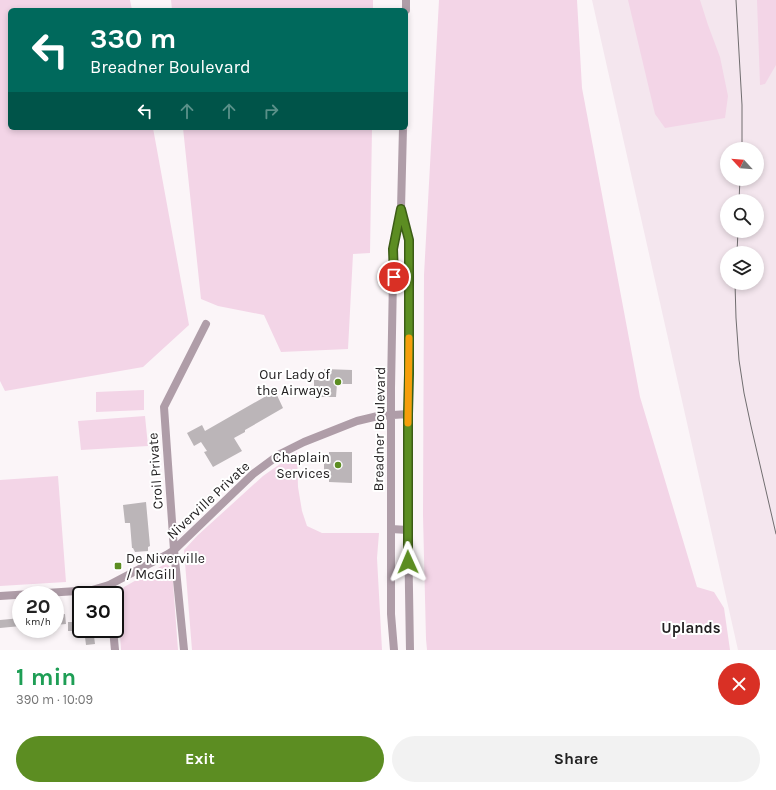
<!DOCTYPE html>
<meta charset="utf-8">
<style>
:root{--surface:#fff;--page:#f2f2f2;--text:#222;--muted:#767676;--accent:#5c8d22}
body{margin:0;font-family:Karla,sans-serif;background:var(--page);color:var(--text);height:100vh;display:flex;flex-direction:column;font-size:15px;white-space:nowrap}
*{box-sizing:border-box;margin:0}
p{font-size:13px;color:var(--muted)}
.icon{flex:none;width:22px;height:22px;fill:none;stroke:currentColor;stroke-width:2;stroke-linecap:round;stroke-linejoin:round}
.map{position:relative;height:650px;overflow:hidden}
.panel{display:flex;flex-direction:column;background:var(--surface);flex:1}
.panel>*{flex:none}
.hud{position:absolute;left:8px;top:8px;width:400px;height:122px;border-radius:6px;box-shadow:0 2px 6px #0003;background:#00695c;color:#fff;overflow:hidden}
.needle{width:26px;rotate:296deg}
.fabs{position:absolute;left:720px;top:142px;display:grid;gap:8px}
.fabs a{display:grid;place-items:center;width:44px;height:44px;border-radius:50%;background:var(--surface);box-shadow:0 2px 6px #0003;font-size:20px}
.speed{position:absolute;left:12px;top:586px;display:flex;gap:8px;font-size:20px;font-weight:700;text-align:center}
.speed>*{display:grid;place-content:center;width:52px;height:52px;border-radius:50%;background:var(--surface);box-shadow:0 2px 6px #0003;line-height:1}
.speed small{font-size:10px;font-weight:400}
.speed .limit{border:2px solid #111;border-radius:6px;background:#fff;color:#111}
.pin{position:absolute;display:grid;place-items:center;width:34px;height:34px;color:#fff;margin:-17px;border:2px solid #fff;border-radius:50%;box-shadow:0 1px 4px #0007}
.me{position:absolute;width:44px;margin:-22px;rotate:359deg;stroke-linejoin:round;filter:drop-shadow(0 0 3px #0008)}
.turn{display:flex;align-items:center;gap:14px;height:84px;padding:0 16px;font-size:18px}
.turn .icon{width:52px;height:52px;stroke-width:2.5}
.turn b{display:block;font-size:28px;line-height:34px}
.lanes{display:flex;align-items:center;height:38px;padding:0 16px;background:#0003;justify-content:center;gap:20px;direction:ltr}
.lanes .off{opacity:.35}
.round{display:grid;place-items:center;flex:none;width:42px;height:42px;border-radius:21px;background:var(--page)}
.summary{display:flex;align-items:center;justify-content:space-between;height:68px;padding:0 16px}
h1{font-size:24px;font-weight:700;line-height:30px;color:#1e9e55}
.cta{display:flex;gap:8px;margin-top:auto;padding:8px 16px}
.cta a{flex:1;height:46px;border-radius:24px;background:var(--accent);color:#fff;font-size:16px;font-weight:700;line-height:46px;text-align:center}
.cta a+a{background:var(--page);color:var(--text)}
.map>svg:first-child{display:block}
</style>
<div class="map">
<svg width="776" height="650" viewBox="0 0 776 650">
<rect width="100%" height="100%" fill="#fbf5f8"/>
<path fill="#f4e6ee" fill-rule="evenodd" d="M592,0H776V650H738ZM727,149H757V179H727ZM727,201H757V231H727ZM727,253H757V283H727Z"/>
<path fill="#f3d5e7" d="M0,0H130L132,10H10V128H153L189,325L143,367L5,391L0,381Z
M171,0H373V10H172Z
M439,0H577L582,88L640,397L697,587L714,592L724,608L730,650H427L426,639L423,515L424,275Z
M628,0H700L708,25L720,57L728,96L725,118L665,128L655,114Z
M757,0H776V65L765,84L760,85Z
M183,128H372L370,253L353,254L348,349L281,352L264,315L218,306L201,299Z
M144,390V410L96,412V392Z
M145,416L148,446L81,450L78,421Z
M297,452L298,487L302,511L307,526L322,533H379L377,558L382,650H192L184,550L198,535L263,476Z
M58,476L66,582L0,586V480Z
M165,564L168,565L172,569L178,650H121L118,602C118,595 120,592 124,587Z"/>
<path fill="#bbb5b8" d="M324,369L352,370V384H337L336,397H315L316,386H314V380H324Z
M275,391L283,408L245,430V432L234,438L242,451L213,467L204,452L207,451L201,442L194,446L187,433L202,425L205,431Z
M329,452H352V483L329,482V475H326V473H324V457L329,458Z
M146,502L150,546L148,547V551L135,552L133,548H132L130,523H125L123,505Z
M65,614L66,624L55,625V615Z
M21,618V626L0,628V620Z
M68,622H76V631H68Z
M94,636L95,644L86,645L85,637Z"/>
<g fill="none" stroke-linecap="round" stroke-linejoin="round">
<path stroke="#af9da8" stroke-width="8" d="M406,10V0
M402,212L409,240L408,530L410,650
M391,529L408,530
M109,585L110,595
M0,596L92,590L109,585L168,554L174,550L253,474L280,454L304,442L357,421L378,416L408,414
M113,629L115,650
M184,650L174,550L164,407L206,324
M394,650L391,614V388L393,277V249L401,209L403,128"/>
<path stroke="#706d6f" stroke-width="1" d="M736,0L742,105V149
M739,201L740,179
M737,253L738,231
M735,283L736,318L739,360L744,393L751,426L776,534"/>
</g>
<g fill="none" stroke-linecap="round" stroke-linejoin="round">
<g stroke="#3c5c16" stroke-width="10">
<path id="route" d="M394,277L393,249L401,209L409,240V374L408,414V562"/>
</g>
<use href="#route" stroke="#5c8d22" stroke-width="7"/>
<path stroke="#f59e0b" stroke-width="7" d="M408,423L409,338"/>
</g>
<g fill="#5c8d22" stroke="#fff" stroke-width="1.5">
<circle cx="338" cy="382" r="4"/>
<circle cx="338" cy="465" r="4"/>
<rect x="114" y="562" width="8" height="8" rx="2"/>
</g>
<g text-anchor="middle" stroke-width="4" stroke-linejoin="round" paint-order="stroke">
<g font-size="14" fill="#232122" stroke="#fff" text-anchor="end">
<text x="330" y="379">Our Lady of<tspan x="330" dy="16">the Airways</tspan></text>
<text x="330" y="462">Chaplain<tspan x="330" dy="16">Services</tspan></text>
<text x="126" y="563" text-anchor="start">De Niverville<tspan x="126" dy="16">/ McGill</tspan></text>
</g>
<g font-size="14" fill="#232122" stroke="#fff">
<text transform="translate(379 429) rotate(-89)" y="5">Breadner Boulevard</text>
<text transform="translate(155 471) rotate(-94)" y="5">Croil Private</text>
<text transform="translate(208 500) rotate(-43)" y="5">Niverville Private</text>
</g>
<g font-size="15" font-weight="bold" fill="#232122" stroke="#fff">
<text x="691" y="633">Uplands</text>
</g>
</g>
</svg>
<div class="fabs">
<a><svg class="needle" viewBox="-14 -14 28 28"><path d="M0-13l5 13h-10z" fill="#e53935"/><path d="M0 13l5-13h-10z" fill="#767676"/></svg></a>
<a><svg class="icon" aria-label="search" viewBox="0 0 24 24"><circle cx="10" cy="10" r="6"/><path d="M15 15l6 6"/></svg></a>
<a><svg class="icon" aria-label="layers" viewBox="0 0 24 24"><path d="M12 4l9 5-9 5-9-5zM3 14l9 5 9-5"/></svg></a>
</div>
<div class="speed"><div>20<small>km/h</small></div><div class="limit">30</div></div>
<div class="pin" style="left:394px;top:277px;background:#d93025"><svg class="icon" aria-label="arrive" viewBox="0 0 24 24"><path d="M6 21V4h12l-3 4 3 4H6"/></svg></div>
<svg class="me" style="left:408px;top:562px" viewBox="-20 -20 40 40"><path d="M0-17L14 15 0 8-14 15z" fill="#5c8d22" stroke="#fff" stroke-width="4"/></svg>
<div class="hud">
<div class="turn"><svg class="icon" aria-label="left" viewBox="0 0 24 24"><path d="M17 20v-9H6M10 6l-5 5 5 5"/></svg><div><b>330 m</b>Breadner Boulevard</div></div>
<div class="lanes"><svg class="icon" aria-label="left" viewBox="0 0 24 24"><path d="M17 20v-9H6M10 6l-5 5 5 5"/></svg><svg class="icon off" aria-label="ahead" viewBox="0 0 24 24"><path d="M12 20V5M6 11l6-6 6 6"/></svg><svg class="icon off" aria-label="ahead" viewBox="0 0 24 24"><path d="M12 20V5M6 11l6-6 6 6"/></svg><svg class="icon off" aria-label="right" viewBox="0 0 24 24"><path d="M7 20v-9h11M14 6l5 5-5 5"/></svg></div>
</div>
</div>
<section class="panel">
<div class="summary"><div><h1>1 min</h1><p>390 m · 10:09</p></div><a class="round" style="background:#d93025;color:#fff"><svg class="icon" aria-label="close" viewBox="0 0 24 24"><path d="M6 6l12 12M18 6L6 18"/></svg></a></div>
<div class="cta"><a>Exit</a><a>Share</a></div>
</section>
